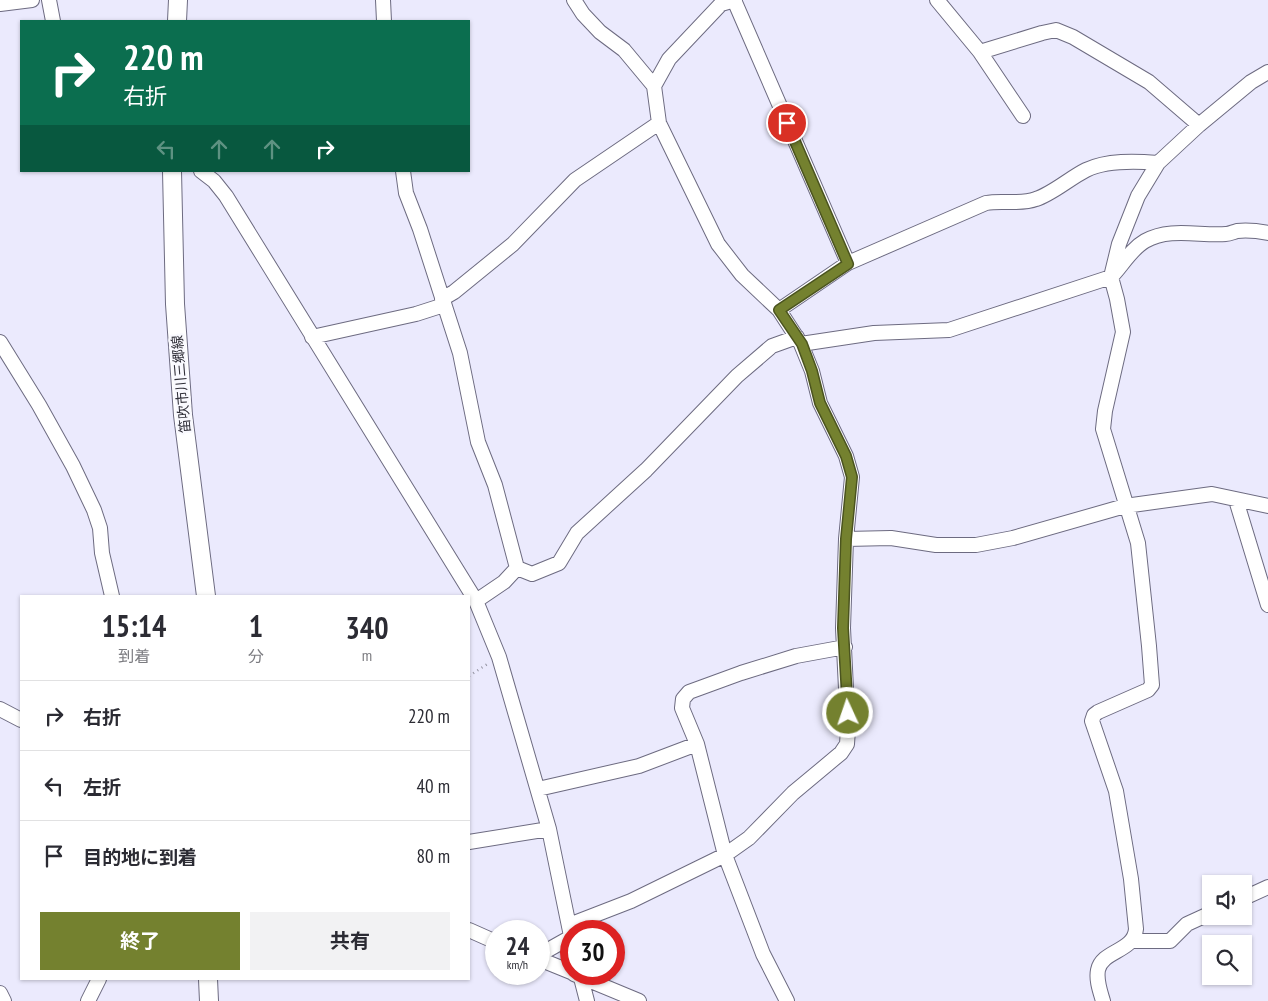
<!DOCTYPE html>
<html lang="ja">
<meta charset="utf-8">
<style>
:root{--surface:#fff;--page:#f2f2f3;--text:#2b2b33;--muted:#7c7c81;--line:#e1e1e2;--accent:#74812f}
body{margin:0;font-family:"PT Sans Narrow","Noto Sans JP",sans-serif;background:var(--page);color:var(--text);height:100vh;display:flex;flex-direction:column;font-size:19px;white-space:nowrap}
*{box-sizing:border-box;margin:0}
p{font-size:16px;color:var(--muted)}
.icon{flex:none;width:28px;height:28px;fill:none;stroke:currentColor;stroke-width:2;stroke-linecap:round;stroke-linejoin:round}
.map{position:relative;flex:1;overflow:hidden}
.drawer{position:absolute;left:20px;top:595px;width:450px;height:385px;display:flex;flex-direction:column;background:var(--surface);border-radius:0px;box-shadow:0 1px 4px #0004}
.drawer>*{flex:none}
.banner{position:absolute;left:20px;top:20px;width:450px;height:152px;border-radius:0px;box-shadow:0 1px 4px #0004;background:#0b6e4f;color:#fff;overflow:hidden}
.controls{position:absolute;left:1202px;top:875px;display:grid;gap:10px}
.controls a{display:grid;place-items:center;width:50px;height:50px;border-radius:0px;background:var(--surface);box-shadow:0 1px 4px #0004;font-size:25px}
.speed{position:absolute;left:485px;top:920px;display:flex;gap:10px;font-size:25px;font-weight:700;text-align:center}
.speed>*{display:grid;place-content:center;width:65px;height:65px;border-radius:50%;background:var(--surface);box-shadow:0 1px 4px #0004;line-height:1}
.speed small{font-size:12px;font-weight:400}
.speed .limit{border:8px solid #d22;background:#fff;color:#111}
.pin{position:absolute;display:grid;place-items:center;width:42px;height:42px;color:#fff;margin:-21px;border:2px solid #fff;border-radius:50%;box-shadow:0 1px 5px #0007}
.me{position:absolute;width:55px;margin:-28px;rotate:357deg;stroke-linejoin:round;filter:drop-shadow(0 0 4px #0008)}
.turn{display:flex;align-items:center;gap:18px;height:105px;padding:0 20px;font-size:22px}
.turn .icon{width:65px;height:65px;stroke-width:2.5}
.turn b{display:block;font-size:35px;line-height:42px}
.lanes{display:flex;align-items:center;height:48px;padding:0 20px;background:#0003;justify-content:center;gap:25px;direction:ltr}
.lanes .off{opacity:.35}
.eta{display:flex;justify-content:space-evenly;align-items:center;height:85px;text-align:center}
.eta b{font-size:30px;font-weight:700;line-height:35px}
.cta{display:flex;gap:10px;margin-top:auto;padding:10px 20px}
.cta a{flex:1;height:58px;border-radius:0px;background:var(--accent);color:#fff;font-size:20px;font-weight:700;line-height:58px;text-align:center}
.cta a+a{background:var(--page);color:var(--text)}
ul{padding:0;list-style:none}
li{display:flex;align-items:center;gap:15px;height:70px;padding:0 20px;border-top:1px solid var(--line)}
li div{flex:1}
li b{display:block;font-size:19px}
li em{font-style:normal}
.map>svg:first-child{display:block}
</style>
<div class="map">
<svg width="1268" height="1001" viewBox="0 0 1268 1001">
<rect width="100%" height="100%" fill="#ebeafd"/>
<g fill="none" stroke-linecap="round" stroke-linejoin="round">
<g stroke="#6d6b81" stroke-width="16">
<path id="minor" d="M49,0L53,21
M383,0L384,21
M734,0L848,263
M937,0L980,52L1042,33L1056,30L1073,37L1149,82L1199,125
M0,4L32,0
M980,52L1023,116
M654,86L669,59L721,4L735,0
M201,171L214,181L226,196L476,601L499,657L549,829L571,936
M403,171L406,193L420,229L460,353L478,442L495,485L517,568
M442,299L454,292L513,244L575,180L659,123
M779,310L848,263L986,203C1002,200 1020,205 1036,199C1052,194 1070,178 1086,170C1107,160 1135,161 1158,163
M312,337L416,314L444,305
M0,342L39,405L73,466L94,510L100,528L102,553L112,596
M801,344L874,333L949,330L1111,277C1122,266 1131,249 1145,241C1170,227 1199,236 1226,234C1230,234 1233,232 1237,231C1247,230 1258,231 1268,233
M1236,500L1268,605
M846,539L891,538L936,545H976L1013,538L1125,506L1212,494L1268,506
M517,568L532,574L559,563L577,533L646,470L737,376L772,346L797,337
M476,601L504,582L517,568
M0,709L21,720
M538,789L639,766L697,744
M469,842L549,829
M1244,898L1268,887
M569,925L631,901L725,855L749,838L793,793L841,753L847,744L848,729L843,628L846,539L852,477L846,456L820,403L812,371L801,344L779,310L742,275L718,244L659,123L654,86L624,50L600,32L583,14L574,0
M469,930L496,942
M1132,941H1170L1187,924L1211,913
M539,955L571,937
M539,959L571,972
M574,974L639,1001
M580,974L587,1001
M0,993L4,1001
M88,1001L99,979
M787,1001L763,954L725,855L697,744L682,708L683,699L689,692L741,673L796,656L845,647
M1103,1001C1100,991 1096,980 1098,970C1102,950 1134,952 1136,929L1131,879L1116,791L1092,721L1094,715L1098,712L1148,690L1152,685L1149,646L1138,543L1103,429L1105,411L1123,332L1117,299L1111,277L1119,244L1138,196L1158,163L1199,125L1251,82L1268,72"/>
</g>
<g stroke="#6d6b81" stroke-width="20">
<path id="major" d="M177,21L178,0
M172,171L175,304L183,415L206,596
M208,979L209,1001"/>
</g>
<path stroke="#9493a2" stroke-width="2.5" stroke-dasharray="1 4" stroke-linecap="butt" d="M469,676L489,663"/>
<use href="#minor" stroke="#fff" stroke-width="14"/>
<use href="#major" stroke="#fff" stroke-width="18"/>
</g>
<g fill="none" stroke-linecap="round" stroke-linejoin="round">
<g stroke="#4b541f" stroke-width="12">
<path id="route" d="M787,123L848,264L779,310L802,344L812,371L820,403L846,456L852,477L846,539L843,628L848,713"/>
</g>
<use href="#route" stroke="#74812f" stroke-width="9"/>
</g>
<g text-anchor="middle" stroke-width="4.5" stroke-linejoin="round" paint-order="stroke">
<g font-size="14" fill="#2f2e37" stroke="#f9f9fe">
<text transform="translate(181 384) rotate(-95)" y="5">笛吹市川三郷線</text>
</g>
</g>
</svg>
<div class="controls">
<a><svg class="icon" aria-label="sound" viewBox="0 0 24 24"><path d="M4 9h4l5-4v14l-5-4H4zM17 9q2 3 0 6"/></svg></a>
<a><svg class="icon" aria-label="search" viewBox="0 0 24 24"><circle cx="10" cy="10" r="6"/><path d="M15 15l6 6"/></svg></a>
</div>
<div class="speed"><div>24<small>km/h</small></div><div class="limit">30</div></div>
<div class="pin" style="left:787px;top:123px;background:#d93025"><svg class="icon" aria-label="arrive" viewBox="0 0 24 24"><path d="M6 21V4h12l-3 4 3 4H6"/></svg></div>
<svg class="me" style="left:848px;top:713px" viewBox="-20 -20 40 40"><circle r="17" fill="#74812f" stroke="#fff" stroke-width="3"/><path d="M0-11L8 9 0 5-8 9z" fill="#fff"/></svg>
<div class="banner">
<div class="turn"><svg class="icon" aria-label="right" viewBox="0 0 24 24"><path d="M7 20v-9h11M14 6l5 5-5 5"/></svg><div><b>220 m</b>右折</div></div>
<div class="lanes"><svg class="icon off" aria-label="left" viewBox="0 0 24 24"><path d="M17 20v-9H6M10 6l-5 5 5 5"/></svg><svg class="icon off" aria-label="ahead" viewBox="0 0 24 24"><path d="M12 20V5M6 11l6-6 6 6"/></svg><svg class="icon off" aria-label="ahead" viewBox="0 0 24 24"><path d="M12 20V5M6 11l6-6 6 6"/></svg><svg class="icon" aria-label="right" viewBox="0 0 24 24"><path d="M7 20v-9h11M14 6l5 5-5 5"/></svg></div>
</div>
<section class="drawer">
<div class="eta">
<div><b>15:14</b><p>到着</p></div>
<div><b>1</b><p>分</p></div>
<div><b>340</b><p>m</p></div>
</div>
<ul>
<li><svg class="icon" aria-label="right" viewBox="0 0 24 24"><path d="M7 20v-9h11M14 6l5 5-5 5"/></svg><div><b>右折</b></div><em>220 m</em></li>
<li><svg class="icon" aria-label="left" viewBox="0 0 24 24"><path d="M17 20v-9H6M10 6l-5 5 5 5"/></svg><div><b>左折</b></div><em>40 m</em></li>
<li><svg class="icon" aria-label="arrive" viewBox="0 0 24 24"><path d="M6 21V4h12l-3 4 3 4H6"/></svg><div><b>目的地に到着</b></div><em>80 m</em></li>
</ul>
<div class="cta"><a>終了</a><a>共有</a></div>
</section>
</div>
